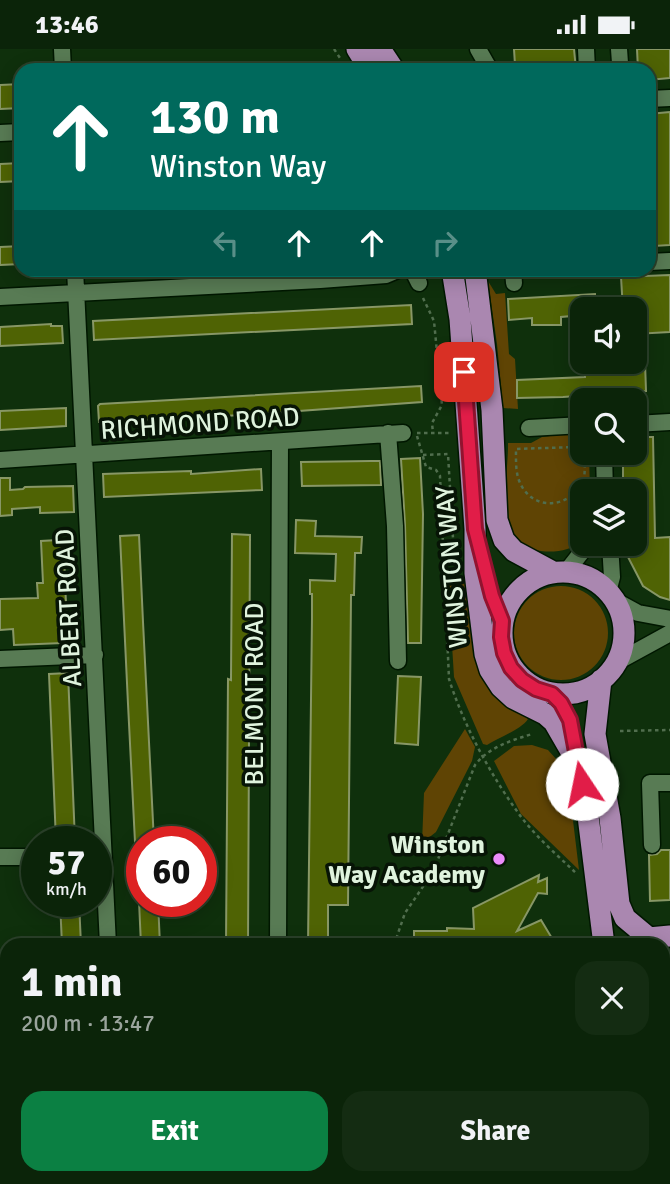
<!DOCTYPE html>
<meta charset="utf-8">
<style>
:root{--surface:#0b2409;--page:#142c12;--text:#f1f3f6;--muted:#9aa49c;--line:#2b412a;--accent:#0b8043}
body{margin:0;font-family:Signika,sans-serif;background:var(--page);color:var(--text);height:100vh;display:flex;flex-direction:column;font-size:26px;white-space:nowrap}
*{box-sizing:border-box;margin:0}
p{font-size:23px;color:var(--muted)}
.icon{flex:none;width:38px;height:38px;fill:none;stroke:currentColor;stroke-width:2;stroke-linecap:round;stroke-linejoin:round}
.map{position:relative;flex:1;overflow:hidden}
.panel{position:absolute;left:0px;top:889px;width:670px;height:247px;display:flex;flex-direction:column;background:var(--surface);border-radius:21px 21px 0 0;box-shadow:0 4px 18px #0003,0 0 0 2px var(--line)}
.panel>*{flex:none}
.top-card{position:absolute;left:14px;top:14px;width:642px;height:214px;border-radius:21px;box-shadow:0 4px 18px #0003,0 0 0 2px var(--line);background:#00695c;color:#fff;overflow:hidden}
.controls{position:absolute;left:570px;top:248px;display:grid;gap:14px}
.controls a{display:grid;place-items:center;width:77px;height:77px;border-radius:14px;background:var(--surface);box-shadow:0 4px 18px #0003,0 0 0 2px var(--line);font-size:35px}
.speed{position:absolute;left:21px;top:777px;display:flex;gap:14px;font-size:35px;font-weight:700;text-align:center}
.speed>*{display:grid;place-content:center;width:91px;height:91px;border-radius:50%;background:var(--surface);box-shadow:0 4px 18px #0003,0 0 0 2px var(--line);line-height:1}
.speed small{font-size:18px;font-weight:400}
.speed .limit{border:10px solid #d22;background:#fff;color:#111}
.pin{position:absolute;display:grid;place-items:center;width:60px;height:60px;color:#fff;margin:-30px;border-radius:14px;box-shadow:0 4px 10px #0006}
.me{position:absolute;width:77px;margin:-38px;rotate:349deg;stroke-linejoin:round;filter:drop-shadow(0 0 5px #0008)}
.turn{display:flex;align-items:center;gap:24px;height:147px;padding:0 21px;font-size:32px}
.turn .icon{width:91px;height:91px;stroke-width:2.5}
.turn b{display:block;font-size:49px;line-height:60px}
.lanes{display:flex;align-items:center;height:66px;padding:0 21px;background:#0003;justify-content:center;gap:35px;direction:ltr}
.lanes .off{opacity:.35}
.round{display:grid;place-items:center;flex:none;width:74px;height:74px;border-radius:21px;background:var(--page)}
.overview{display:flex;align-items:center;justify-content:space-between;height:119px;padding:0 21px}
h1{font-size:42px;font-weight:800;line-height:52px}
.primary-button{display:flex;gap:14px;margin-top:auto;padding:14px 21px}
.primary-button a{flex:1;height:80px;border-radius:21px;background:var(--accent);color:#fff;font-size:28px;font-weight:800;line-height:80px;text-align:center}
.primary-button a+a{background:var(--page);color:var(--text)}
.status{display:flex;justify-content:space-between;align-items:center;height:49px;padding:0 35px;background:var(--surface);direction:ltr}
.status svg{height:19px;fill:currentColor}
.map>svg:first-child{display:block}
</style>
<div class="status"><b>13:46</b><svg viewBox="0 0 49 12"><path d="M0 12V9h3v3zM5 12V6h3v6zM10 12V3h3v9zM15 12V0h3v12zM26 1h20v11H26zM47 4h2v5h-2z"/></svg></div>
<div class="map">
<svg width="670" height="1135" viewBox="0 0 670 1135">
<rect width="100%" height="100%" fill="#0f300c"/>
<path fill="#5f4404" d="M488,232L496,245L505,244L509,305L515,310L518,360L503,359L497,295Z
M583,383V404H589L590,443H583V492C571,501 556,504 541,502C491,496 509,427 508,394H531L542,388Z
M469,530L508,650L528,670C521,681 499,688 487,696L483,695L454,628L448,531Z
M514 584a47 47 0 1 1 94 0a47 47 0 1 1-94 0Z
M465,680L475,698L472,712L436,783L422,794L424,744Z
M532,696L548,701L567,722L579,821L521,765L494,712L514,697Z"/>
<path fill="#4f6304" stroke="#889766" stroke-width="2" d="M514,0H574L576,21H545V13L515,16Z
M637,0H670V29L649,31V21H638Z
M21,35V59L0,60V36Z
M670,63V196L654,197L651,140H654L653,108H649V65Z
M21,114V132L0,133V115Z
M21,197V215L0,216V198Z
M670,226V283L635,285V261H623L621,228Z
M595,245L596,261H583V266L561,268V276H532V269L509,271L508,250Z
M411,256L412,275L94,291L93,272Z
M51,275V277H62L63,294L0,297V278Z
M584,313H645L646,342L563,348L517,349V331L585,328Z
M421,337L422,353L243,366L99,373L98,357L100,355Z
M66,359V377L0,381V362Z
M635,388H653L655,489L670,488V551L660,548L643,537L628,508L627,495H635V443H623V404H635Z
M420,409L423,465L421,594H408L405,476L401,410Z
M371,412H380L381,436L302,437L301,413Z
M261,420L262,441L104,448L103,425L191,422V425Z
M0,429H10V441L23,440L25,438L73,437L74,463L40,464V458L12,460V466L0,467Z
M296,471L316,472L315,487L362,488L361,504H355L354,546H351L348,856H328V896H308L312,569V545H310V531L335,532L336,505L295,504Z
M232,485L250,486L248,896H226L228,630L231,631Z
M139,486L143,573L154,793H135L128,655L120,487Z
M58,491L62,494L63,501L65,526L63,533L65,535L68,590L63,594L14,596L13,580L0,581V550L38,549L37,534H43L41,492Z
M68,624L75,792H56L49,625Z
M398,627L421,628L418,696L395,694Z
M661,801H670V851L650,852L649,806L657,805Z
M539,826L538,833L547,829V845L538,844L517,882L541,871L556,896H414V882H447V879L474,880L473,859Z
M60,852H79L81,896H62Z
M139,852H158L160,896H141Z"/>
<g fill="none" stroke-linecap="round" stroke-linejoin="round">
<g stroke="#001700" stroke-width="19">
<path id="minor" d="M62,0L63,21
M478,0L490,21
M586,0L587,21
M619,0L620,14
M649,50L670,49
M0,84L21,83
M649,213L670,212
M75,220L108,896
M412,220L419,234
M514,234L513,221L521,220
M0,248L320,231L386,226L400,220
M635,375L670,373
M529,379L583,376
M388,384L395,477L398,612
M604,404L605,443
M0,411L403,384
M566,523L588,495
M608,543L612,528L610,495
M616,552L638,564L670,570
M0,610L95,606
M619,612L670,584
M652,796L650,734H670
M0,808H37
M278,896L280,393
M0,1014H7
M531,1129L532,1135
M621,1129V1135"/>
</g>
<g stroke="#001700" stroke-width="24">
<path id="major" d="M357,0L370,21
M380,0L394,21
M452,220L460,270L475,480V524L485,605L490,621L501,638L513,649L545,665L554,673L576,711L587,759L604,896
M475,220L492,361L497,471L504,491L514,502L553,523
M502 584a61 61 0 1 1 122 0a61 61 0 1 1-122 0Z
M601,631L595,685L610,769L619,855L625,869L649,889
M636,895L649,889L670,887
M663,1040H670
M346,1135L350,1129"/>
</g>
<path stroke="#516e4e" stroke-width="2.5" stroke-dasharray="3.5 3.5" stroke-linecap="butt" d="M334,0L340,9
M423,249L434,272L442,356L432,374L433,384
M417,384H449
M417,387L426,418L436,421L440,427L449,630C464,677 490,725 519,765C534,786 557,806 576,824
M583,401L574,398L516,400C516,415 515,430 525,442C541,463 574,455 583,432C586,423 584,413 585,404
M423,406L448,405L453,489L443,502
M620,682L670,681
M394,896L405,864L433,823L475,716C489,698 510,692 532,685"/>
<use href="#minor" stroke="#587b54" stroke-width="16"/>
<use href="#major" stroke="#aa87b0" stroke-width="21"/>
</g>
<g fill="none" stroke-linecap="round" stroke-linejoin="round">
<g stroke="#92132f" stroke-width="18">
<path id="route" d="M464,323L475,480L492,547L502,572L501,588L504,604L511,619L522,631L536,640L552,645L561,654L570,671L582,735"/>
</g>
<use href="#route" stroke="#e11d48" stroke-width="12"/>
</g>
<circle fill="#ec8cfb" stroke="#071406" stroke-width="2.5" cx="499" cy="810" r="7"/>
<g text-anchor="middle" stroke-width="7" stroke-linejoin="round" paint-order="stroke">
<g font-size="26" fill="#dff3dd" stroke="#071406">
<text transform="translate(200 374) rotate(-4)" y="9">RICHMOND ROAD</text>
<text transform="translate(451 518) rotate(-95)" y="9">WINSTON WAY</text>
<text transform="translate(68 559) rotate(-93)" y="9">ALBERT ROAD</text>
<text transform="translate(254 645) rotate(-90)" y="9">BELMONT ROAD</text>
</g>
<g font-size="26" font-weight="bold" fill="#dff3dd" stroke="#071406" text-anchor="end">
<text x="485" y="804">Winston<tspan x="485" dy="30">Way Academy</tspan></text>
</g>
</g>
</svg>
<div class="controls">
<a><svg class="icon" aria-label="sound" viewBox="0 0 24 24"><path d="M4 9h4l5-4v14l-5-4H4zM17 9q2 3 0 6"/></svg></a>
<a><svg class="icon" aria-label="search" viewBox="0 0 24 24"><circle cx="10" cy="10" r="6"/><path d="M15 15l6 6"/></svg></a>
<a><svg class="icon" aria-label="layers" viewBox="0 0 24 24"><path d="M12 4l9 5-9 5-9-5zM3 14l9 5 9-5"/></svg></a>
</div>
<div class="speed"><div>57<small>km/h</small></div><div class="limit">60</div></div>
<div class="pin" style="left:464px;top:323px;background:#d93025"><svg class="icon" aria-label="arrive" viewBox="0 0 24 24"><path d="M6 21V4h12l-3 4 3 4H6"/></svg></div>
<svg class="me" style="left:582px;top:735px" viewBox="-20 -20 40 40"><circle r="19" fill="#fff"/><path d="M0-13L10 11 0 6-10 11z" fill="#e11d48"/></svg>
<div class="top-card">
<div class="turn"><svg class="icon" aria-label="ahead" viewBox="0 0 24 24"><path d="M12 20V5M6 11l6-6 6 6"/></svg><div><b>130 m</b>Winston Way</div></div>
<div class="lanes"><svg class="icon off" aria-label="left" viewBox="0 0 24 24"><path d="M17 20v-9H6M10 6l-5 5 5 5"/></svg><svg class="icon" aria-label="ahead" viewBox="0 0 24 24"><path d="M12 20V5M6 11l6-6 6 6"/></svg><svg class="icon" aria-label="ahead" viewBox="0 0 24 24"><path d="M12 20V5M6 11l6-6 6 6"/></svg><svg class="icon off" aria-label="right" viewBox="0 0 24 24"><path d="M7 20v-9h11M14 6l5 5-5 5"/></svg></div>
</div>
<section class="panel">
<div class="overview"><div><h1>1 min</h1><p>200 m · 13:47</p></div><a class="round"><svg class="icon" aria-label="close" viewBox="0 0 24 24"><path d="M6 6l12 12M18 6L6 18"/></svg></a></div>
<div class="primary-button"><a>Exit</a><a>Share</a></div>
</section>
</div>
